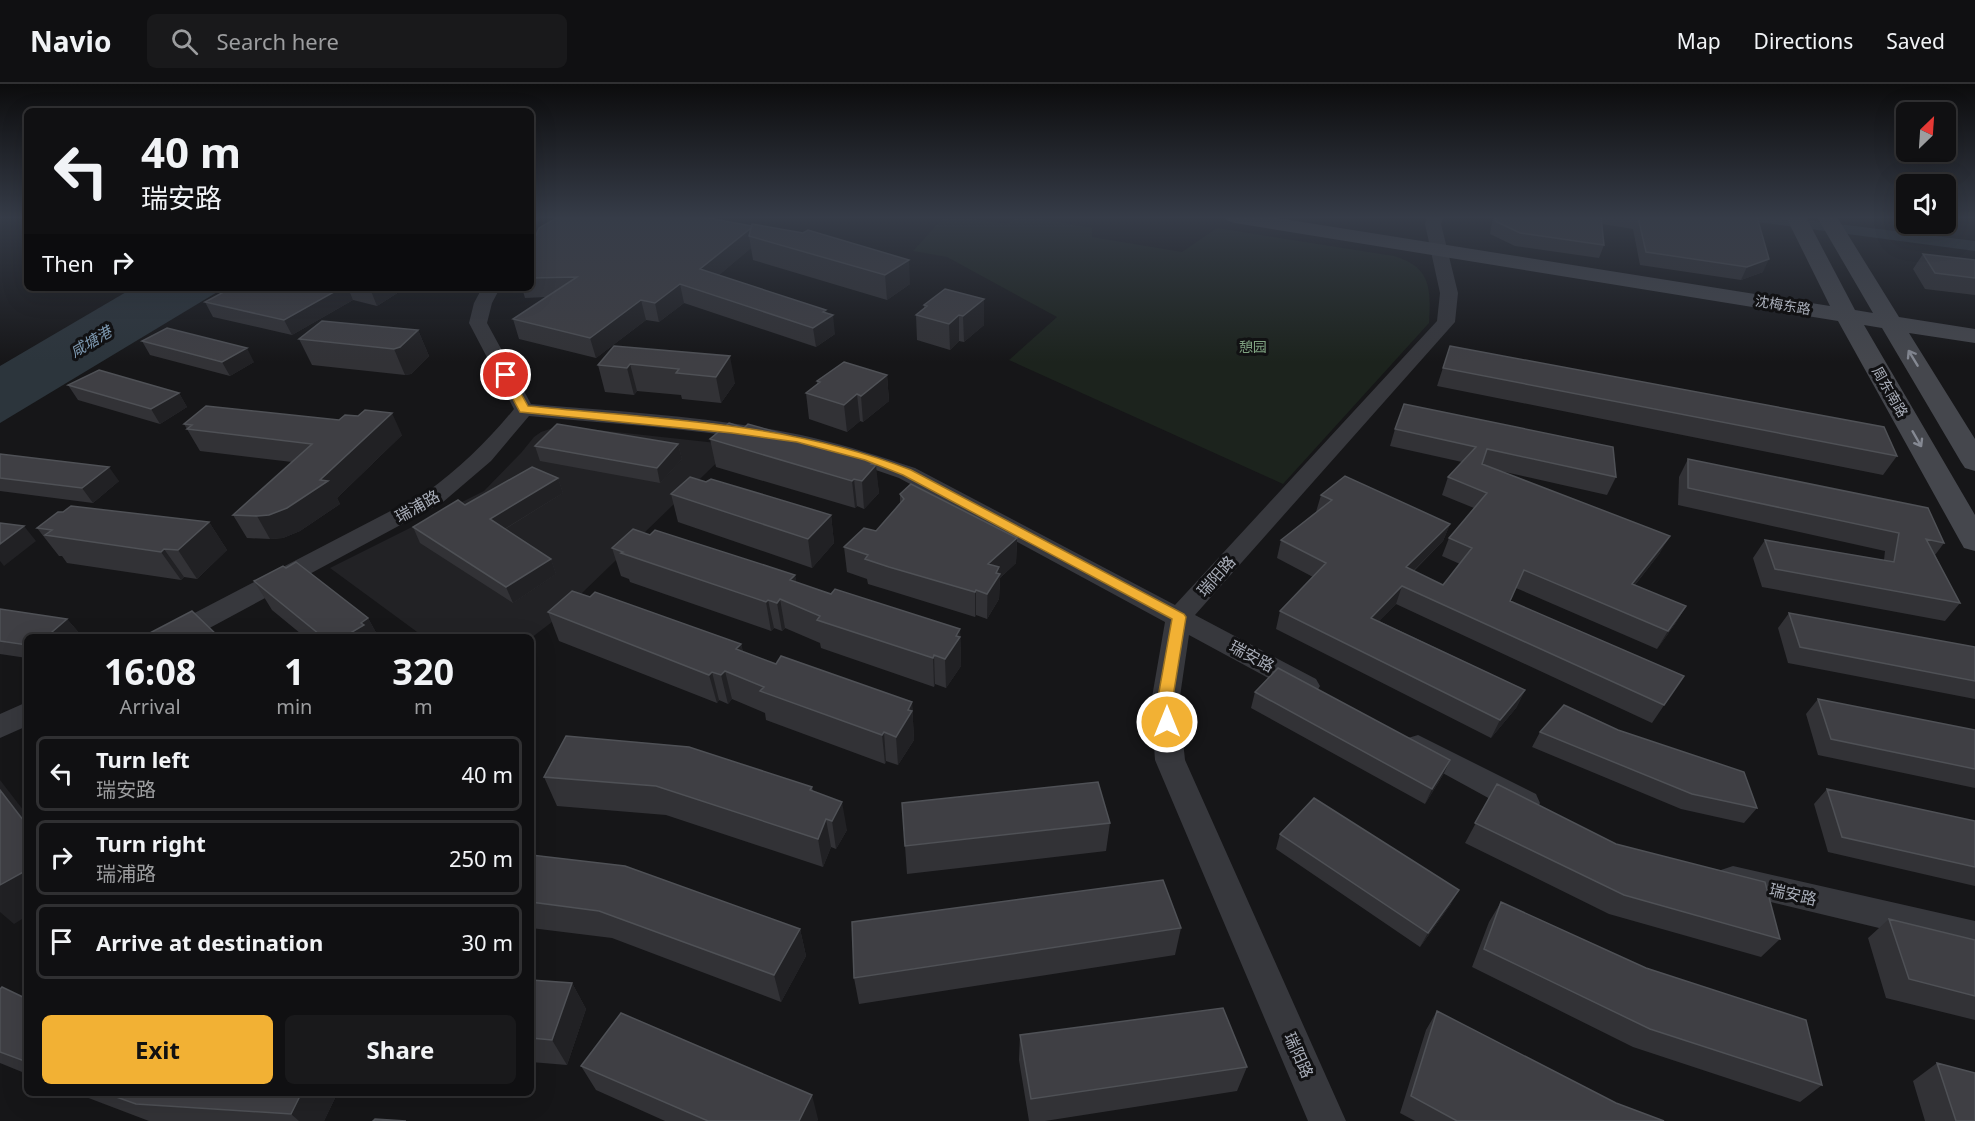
<!DOCTYPE html>
<meta charset="utf-8">
<style>
:root{--surface:#101012;--page:#19191b;--text:#f1f3f6;--muted:#9c9d9f;--line:#303032;--accent:#f2b134}
body{margin:0;font-family:"Noto Sans","Noto Sans SC",sans-serif;background:var(--page);color:var(--text);height:100vh;display:flex;flex-direction:column;font-size:22px;white-space:nowrap}
*{box-sizing:border-box;margin:0}
p{font-size:20px;color:var(--muted)}
.icon{flex:none;width:33px;height:33px;fill:none;stroke:currentColor;stroke-width:2;stroke-linecap:round;stroke-linejoin:round}
.map{position:relative;flex:1;overflow:hidden}
.drawer{position:absolute;left:24px;top:550px;width:510px;height:462px;display:flex;flex-direction:column;background:var(--surface);border-radius:9px;box-shadow:0 6px 24px #0002,0 0 0 2px var(--line)}
.drawer>*{flex:none}
.hud{position:absolute;left:24px;top:24px;width:510px;height:183px;border-radius:9px;box-shadow:0 6px 24px #0002,0 0 0 2px var(--line);background:#101012;color:var(--text);overflow:hidden}
.needle{width:39px;rotate:25deg}
.fabs{position:absolute;left:1896px;top:18px;display:grid;gap:12px}
.fabs a{display:grid;place-items:center;width:60px;height:60px;border-radius:9px;background:var(--surface);box-shadow:0 6px 24px #0002,0 0 0 2px var(--line);font-size:30px}
.pin{position:absolute;display:grid;place-items:center;width:51px;height:51px;color:#fff;margin:-26px;border:3px solid #fff;border-radius:50%;box-shadow:0 2px 6px #0007}
.me{position:absolute;width:66px;margin:-33px;rotate:0deg;stroke-linejoin:round;filter:drop-shadow(0 0 4px #0008)}
.turn{display:flex;align-items:center;gap:21px;height:126px;padding:0 18px;font-size:27px}
.turn .icon{width:78px;height:78px;stroke-width:2.5}
.turn b{display:block;font-size:42px;line-height:51px}
.then{display:flex;align-items:center;height:57px;padding:0 18px;background:#0003;gap:12px;font-size:22px}
.eta{display:flex;justify-content:space-evenly;align-items:center;height:102px;text-align:center}
.eta b{font-size:36px;font-weight:700;line-height:42px}
.button{display:flex;gap:12px;margin-top:auto;padding:12px 18px}
.button a{flex:1;height:69px;border-radius:9px;background:var(--accent);color:#111;font-size:24px;font-weight:700;line-height:69px;text-align:center}
.button a+a{background:var(--page);color:var(--text)}
ul{padding:0;list-style:none}
li{display:flex;align-items:center;gap:18px;height:75px;margin:0 12px 9px;padding:0 6px;border:3px solid var(--line);border-radius:9px}
li div{flex:1}
li b{display:block;font-size:22px}
li em{font-style:normal}
header{display:flex;align-items:center;gap:36px;box-sizing:border-box;height:84px;padding:0 30px;background:var(--surface);border-bottom:2px solid var(--line)}
header strong{font-size:28px}
nav{display:flex;gap:33px;margin-inline-start:auto;font-size:21px}
.search{width:420px;height:54px;background:var(--page);display:flex;align-items:center;gap:15px;box-sizing:border-box;padding:0 21px;border-radius:9px;color:var(--muted);font-size:22px}
.map>svg:first-child{display:block}
</style>
<header>
<strong>Navio</strong>
<div class="search"><svg class="icon" aria-label="search" viewBox="0 0 24 24"><circle cx="10" cy="10" r="6"/><path d="M15 15l6 6"/></svg>Search here</div>
<nav><a>Map</a><a>Directions</a><a>Saved</a></nav>
</header>
<div class="map">
<svg width="1975" height="1037" viewBox="0 0 1975 1037">
<rect width="100%" height="100%" fill="#161618"/>
<path fill="#222225" d="M570,343L735,361L552,538L531,554L424,553L330,484L484,407L521,369L534,353L541,348L553,344Z"/>
<path fill="#1c231d" d="M944,133H961L1007,140L1014,133H1040L1042,135L1092,144V153L1182,168L1217,144L1394,172C1431,183 1431,204 1429,239L1283,400L1009,276L1057,233L947,173L913,167Z"/>
<path fill="#2c353c" d="M133,204H224L0,339V282Z"/>
<g fill="none" stroke-linecap="round" stroke-linejoin="round">
<path fill="#2c353c" fill-rule="evenodd" d="M1743,133H1782L1975,157V167L1750,137Z"/>
<path fill="#37383d" fill-rule="evenodd" d="M531,133H540L537,137L531,139Z
M1427,133H1443L1441,140L1458,209L1455,238L1195,531L1316,595L1320,602L1316,609L1306,612L1296,609L1189,551L1179,619L1185,676L1346,1037H1308L1155,676L1151,619L1165,538L899,394C870,384 841,374 812,367C719,345 624,341 529,332L491,377L443,418L191,554H156L160,547L427,408C460,384 488,357 514,325L469,239L474,219L482,204H500L492,219L487,239L531,320C626,328 721,333 814,354C848,362 882,373 915,384L1175,521L1437,237L1440,209L1425,140Z
M27,618V642L0,654V630Z
M1418,651L1536,710L1540,719L1536,728L1525,732L1514,728L1408,670L1403,662L1408,654Z
M1733,782L1975,837V867L1721,806L1717,796L1721,786Z"/>
<path fill="#45474d" fill-rule="evenodd" d="M1225,133H1271L1830,222L1786,133H1806L1855,226L1873,229L1817,133H1837L1899,233L1975,245V259L1909,249L1975,355V387L1965,384L1961,378L1882,244L1864,241L1975,431V467L1964,464L1960,457L1838,237L1235,139L1228,137Z"/>
</g>
<path fill="#323236" d="M1337,133H1354L1353,135Z
M1493,133H1757L1763,188L1741,196L1640,181L1633,145L1602,140L1604,161L1599,174L1515,162L1490,150Z
M752,142L910,200L887,216L753,176L751,164L719,191L826,229L835,250L816,263L684,219L659,238L646,236L596,274L519,255L513,235L546,213L525,214L522,204H531V163Z
M1923,170L1975,176V211L1925,205L1913,185Z
M231,204H397L399,208L377,222L353,216L292,251L213,233L205,218Z
M945,205L984,241L964,258L959,257L950,266L917,256L916,231L924,225V221Z
M418,246L429,272L411,290L405,291L312,281L299,255Z
M142,257L254,278L230,292L150,271Z
M614,262L735,299L721,319L682,315L681,311L637,307L634,311L605,308L598,281Z
M1450,262L1897,372L1883,391L1437,302Z
M887,291L889,317L863,338L860,337L847,348L809,335L806,309L817,300V297Z
M68,301L179,309L187,323L160,340L78,316Z
M184,340L402,351L337,414L340,420L300,447L283,454L270,455L247,454L233,431L292,378L200,367Z
M1395,345L1616,393L1607,411L1496,386L1660,469L1635,501L1686,522L1675,540L1657,565L1516,504L1510,517L1684,592L1652,639L1396,520L1379,537L1525,606L1516,624L1491,654L1276,545L1280,527L1313,493L1277,474L1281,456L1316,428L1321,411L1450,440L1443,457L1414,487L1443,501L1460,480L1442,472L1449,454L1474,424L1442,411L1448,393L1462,378L1390,362Z
M710,355L875,381L879,409L864,425L857,422L855,424L716,383Z
M678,360L682,375L660,399L540,377L535,362Z
M0,370L119,397L93,419L0,407Z
M1688,375L1944,459L1935,471L1960,519L1945,537L1762,503L1753,474L1765,456L1884,476L1885,467L1678,421L1679,393Z
M558,394L563,409L505,445L551,475L556,490L513,519L420,459L413,443L465,421Z
M706,398L831,431L834,459L812,484L678,438L671,410Z
M900,410L1017,454L1016,479L1000,494L999,515L987,535L976,531L975,533L891,507L868,500L867,495L847,488L844,463L876,447L900,419Z
M209,438L227,466L197,495L184,493L181,496L67,479L62,472H59L37,444Z
M650,451L795,491L796,498L831,510L960,545L961,582L946,604L935,600L934,603L821,564L820,559L785,544L782,547L774,544L771,547L630,498L629,495L621,492L612,464Z
M254,497L368,534L379,554H306L272,526Z
M590,513L741,560L743,568L776,580L912,618L914,656L898,681L886,677L885,680L766,636L765,629L732,615L728,620L719,616L717,619L559,557L548,528Z
M0,525L67,535L80,550L76,554H27V574L0,570Z
M1789,529L1975,563V615L1788,579L1778,544Z
M1255,608L1450,676L1443,691L1425,720L1251,624Z
M1818,615L1975,646V704L1818,671L1806,630Z
M1618,646L1757,724L1744,739L1681,725L1532,663L1540,648Z
M544,693L812,703L813,707L847,746L836,765L831,763L823,783L666,731L557,722Z
M1497,700L1780,855L1761,873L1609,830L1465,759Z
M1827,705L1975,737V802L1828,768L1814,720Z
M1110,739L1106,767L907,790L905,762Z
M1280,750L1451,820L1420,863L1276,765Z
M531,771L800,845L806,872L781,918L612,854L531,844Z
M1501,818L1822,1001L1800,1018L1633,963L1472,883L1489,838Z
M1889,835L1975,856V936L1886,914L1868,854Z
M1181,844L1175,871L859,920L854,894Z
M531,896L572,899L586,925L567,981L531,978Z
M0,905L25,914L27,912V990L0,979Z
M1437,927L1616,1019L1664,1037H1415L1400,1029L1426,946Z
M1020,951L1247,983L1237,1007L1045,1037H1029L1019,976Z
M1937,979L1975,1037H1925L1913,997Z
M581,982L818,1035L817,1037H665L596,1006Z
M78,1010H337L324,1037H149Z"/>
<path fill="#212124" d="M753,142L749,152L751,164L704,204L700,185Z
M1769,175L1763,188L1741,196L1747,183Z
M909,176L910,200L887,216L885,191Z
M680,200L684,219L659,238L655,219Z
M341,204H348L353,216L292,251L284,236Z
M376,204H397L399,208L377,222L371,207Z
M984,215V241L964,258L963,232Z
M641,216L646,236L596,274L590,254Z
M826,226L827,235L833,231L835,250L816,263L813,244L823,228Z
M959,231V257L950,266L949,240Z
M418,246L429,272L411,290L405,291L394,265Z
M247,264L254,278L230,292L222,278Z
M730,272L735,299L721,319L716,293Z
M630,280L637,307L634,311L627,284Z
M887,291L889,317L863,338L861,312Z
M179,309L187,323L160,340L151,325Z
M857,310L860,337L847,348L844,321Z
M392,329L402,351L337,414L340,420L300,447L283,454L270,455L257,432L320,396Z
M678,360L682,375L660,399L657,384Z
M875,376V382L876,381L879,409L864,425L862,397L871,380Z
M109,383L119,397L93,419L82,404Z
M558,394L563,409L496,450L490,435Z
M854,395L857,422L855,424L852,397Z
M831,431L834,459L812,484L808,455Z
M209,438L227,466L197,495L178,466Z
M1450,440L1443,457L1399,501L1406,483Z
M24,442L36,457L4,482L0,477V460Z
M1670,452L1660,469L1622,517L1632,500Z
M1017,454L1016,479L1000,494L999,515L987,535L988,480Z
M164,465L184,493L181,496L161,468Z
M551,475L556,490L513,519L506,503Z
M795,491L799,520L790,496Z
M1402,502L1396,520L1365,552L1371,534Z
M976,506V531L975,533V508Z
M780,515L785,544L782,547L777,519Z
M768,516L774,544L771,547L766,518Z
M1686,522L1675,540L1657,565L1668,547Z
M368,534L379,554H342L361,539Z
M67,535L80,550L76,554H45Z
M960,545L961,582L946,604L945,575Z
M741,560L748,588L736,565Z
M934,571L935,600L934,603L933,574Z
M725,587L732,615L728,620L721,591Z
M712,588L719,616L717,619L709,591Z
M1525,606L1516,624L1491,654L1500,636Z
M912,618L914,656L898,681L896,653Z
M884,648L886,677L885,680L882,651Z
M531,654L534,660L531,665Z
M1450,676L1443,691L1425,720L1432,705Z
M0,696L27,731V741L0,706Z
M842,718L847,746L836,765L832,737Z
M826,735L831,763L823,783L818,755Z
M27,786V832L14,840L0,828V801Z
M1459,806L1451,820L1420,863L1428,849Z
M800,845L806,872L781,918L774,891Z
M572,899L586,925L567,981L552,956Z
M301,1010H337L324,1037H299L291,1030Z
M812,1011L818,1035L817,1037H799Z"/>
<path fill="#3f3f44" stroke="#4f5156" stroke-width="1.5" d="M558,133H703L752,142L751,144L700,185L826,226L823,228L833,231L813,244L680,200L655,219L641,216L590,254L513,235L577,193L531,194V163L539,144Z
M1495,133H1601L1604,161L1520,149L1495,137Z
M1638,133H1757L1769,175L1747,183L1646,168Z
M752,140L803,149L808,146L909,176L885,191L749,152Z
M1923,170L1975,176V194L1935,189Z
M231,204H341L284,236L205,218Z
M358,204H376L371,207Z
M945,205L984,215L963,232L959,231L949,240L916,231L927,222L924,221Z
M322,237L418,246L400,263L394,265L299,255Z
M167,244L247,264L222,278L142,257Z
M614,262L730,272L716,293L676,289L679,285L630,280L627,284L598,281Z
M1450,262L1884,343L1897,372L1443,284Z
M844,278L887,291L861,312L857,310L844,321L806,309L820,298L817,297Z
M99,286L179,309L151,325L68,301Z
M1404,320L1613,363L1616,393L1487,365L1482,380L1670,452L1632,500L1686,522L1668,547L1524,486L1510,517L1684,592L1664,621L1402,502L1371,534L1525,606L1500,636L1280,527L1326,479L1281,456L1332,416L1321,411L1345,392L1450,440L1406,483L1443,501L1472,464L1449,454L1487,409L1448,393L1476,363L1395,345Z
M206,322L339,336L345,331L358,332L365,326L392,329L320,396L328,397L287,424L269,431L257,432L233,431L312,360L187,345L192,341L184,340Z
M729,339L744,344L748,340L875,376L871,380L876,381L862,397L854,395L852,397L710,355Z
M557,340L678,360L657,384L535,362Z
M0,370L109,383L82,404L0,394Z
M1688,375L1928,424L1944,459L1926,455L1960,519L1775,485L1765,456L1894,478L1899,449L1688,404Z
M532,383L558,394L490,435L551,475L506,503L413,443L458,416L465,421Z
M690,393L706,398L711,395L831,431L808,455L671,410Z
M911,400L1017,454L988,480L999,483L996,489L1000,490L987,510L976,506L975,508L889,483L865,475L868,471L844,463L864,444L876,447L904,415L900,410Z
M71,422L209,438L178,466L164,465L161,468L45,451L52,446L37,444L58,428H63Z
M0,439L24,442L0,460Z
M633,445L650,451L655,446L795,491L790,496L831,510L835,505L960,545L956,552L960,553L945,575L934,571L933,574L817,536L820,532L780,515L777,519L768,516L766,518L621,469L623,468L612,464Z
M296,478L368,534L361,539L364,541L342,554H324L254,497L283,482L286,484Z
M572,507L590,513L595,508L741,560L736,565L776,580L781,572L912,618L908,626L912,627L896,653L884,648L882,651L760,607L764,603L725,587L721,591L712,588L709,591L548,528Z
M0,525L67,535L45,554H27V561L0,557Z
M192,527L220,554H149L146,551Z
M1789,529L1975,563V597L1800,563Z
M1278,584L1450,676L1432,705L1255,608Z
M1818,615L1975,646V685L1831,655Z
M1564,621L1618,646L1744,688L1757,724L1692,710L1540,648Z
M566,652L689,663L812,703L810,706L842,718L832,737L826,735L818,755L656,702L544,693Z
M1098,698L1110,739L905,762L902,719Z
M1497,700L1616,760L1765,798L1780,855L1624,811L1475,739Z
M1827,705L1975,737V783L1842,753Z
M0,706L27,741V786L0,801Z
M1314,714L1459,806L1428,849L1280,750Z
M531,771L625,782L800,845L774,891L599,827L531,818Z
M1163,796L1181,844L854,894L852,838Z
M1501,818L1646,884L1806,936L1822,1001L1650,945L1484,865Z
M1889,835L1975,856V912L1909,895Z
M531,896L572,899L552,956L531,954Z
M2,903L25,914L27,912V978L0,968V905Z
M1223,924L1247,983L1031,1015L1020,951Z
M1437,927L1616,1019L1664,1037H1457L1411,1012Z
M621,929L812,1011L799,1037H708L581,982Z
M1937,979L1975,989V1037H1956Z
M108,1010H301L291,1030L136,1020Z
M375,1035L406,1037H373Z"/>
<defs><path id="oneway-shaft" d="M-6 0H5M1.5-3L5.5 0L1.5 3" fill="none" stroke-width="1.6" stroke-linecap="round" stroke-linejoin="round" transform="scale(1.5)"/></defs>
<g stroke="#858993">
<use href="#oneway-shaft" transform="translate(1913 274) rotate(-121)"/>
<use href="#oneway-shaft" transform="translate(1917 355) rotate(60)"/>
</g>
<linearGradient id="sky" x2="0" y2="1"><stop stop-color="#0c0c0d"/><stop offset="0.48" stop-color="#363c48"/><stop offset="1" stop-color="#363c48" stop-opacity="0"/></linearGradient>
<rect width="1975" height="278" fill="url(#sky)"/>
<path fill="#f2b134" stroke="#9d7322" stroke-width="1.5" d="M502,288H509L528,322C657,335 789,338 911,386L1184,530L1186,533L1172,619L1174,638L1172,642H1161L1157,619L1172,535L903,391L865,376L797,358L732,349L520,328L500,291Z"/>
<g text-anchor="middle" stroke-width="6" stroke-linejoin="round" paint-order="stroke">
<g font-size="14" fill="#a8adb8" stroke="#111113">
<text transform="translate(1783 221) rotate(9)" y="5">沈梅东路</text>
<text transform="translate(1890 308) rotate(60)" y="5">周东南路</text>
</g>
<g font-size="14" fill="#7fa381" stroke="#111113">
<text x="1253" y="268">憩园</text>
</g>
<g font-size="15" font-style="italic" fill="#7f9bb3" stroke="#111113">
<text transform="translate(91 258) rotate(-31)" y="5">咸塘港</text>
</g>
<g font-size="16" fill="#a8adb8" stroke="#111113">
<text transform="translate(417 422) rotate(-29)" y="6">瑞浦路</text>
<text transform="translate(1216 492) rotate(-48)" y="6">瑞阳路</text>
<text transform="translate(1252 572) rotate(28)" y="6">瑞安路</text>
<text transform="translate(1793 810) rotate(13)" y="6">瑞安路</text>
<text transform="translate(1299 971) rotate(66)" y="6">瑞阳路</text>
</g>
</g>
</svg>
<div class="fabs">
<a><svg class="needle" viewBox="-14 -14 28 28"><path d="M0-13l5 13h-10z" fill="#e53935"/><path d="M0 13l5-13h-10z" fill="#9c9d9f"/></svg></a>
<a><svg class="icon" aria-label="sound" viewBox="0 0 24 24"><path d="M4 9h4l5-4v14l-5-4H4zM17 9q2 3 0 6"/></svg></a>
</div>
<div class="pin" style="left:506px;top:291px;background:#d93025"><svg class="icon" aria-label="arrive" viewBox="0 0 24 24"><path d="M6 21V4h12l-3 4 3 4H6"/></svg></div>
<svg class="me" style="left:1167px;top:638px" viewBox="-20 -20 40 40"><circle r="17" fill="#f2b134" stroke="#fff" stroke-width="3"/><path d="M0-11L8 9 0 5-8 9z" fill="#fff"/></svg>
<div class="hud">
<div class="turn"><svg class="icon" aria-label="left" viewBox="0 0 24 24"><path d="M17 20v-9H6M10 6l-5 5 5 5"/></svg><div><b>40 m</b>瑞安路</div></div>
<div class="then">Then<svg class="icon" aria-label="right" viewBox="0 0 24 24"><path d="M7 20v-9h11M14 6l5 5-5 5"/></svg></div>
</div>
<section class="drawer">
<div class="eta">
<div><b>16:08</b><p>Arrival</p></div>
<div><b>1</b><p>min</p></div>
<div><b>320</b><p>m</p></div>
</div>
<ul>
<li><svg class="icon" aria-label="left" viewBox="0 0 24 24"><path d="M17 20v-9H6M10 6l-5 5 5 5"/></svg><div><b>Turn left</b><p>瑞安路</p></div><em>40 m</em></li>
<li><svg class="icon" aria-label="right" viewBox="0 0 24 24"><path d="M7 20v-9h11M14 6l5 5-5 5"/></svg><div><b>Turn right</b><p>瑞浦路</p></div><em>250 m</em></li>
<li><svg class="icon" aria-label="arrive" viewBox="0 0 24 24"><path d="M6 21V4h12l-3 4 3 4H6"/></svg><div><b>Arrive at destination</b></div><em>30 m</em></li>
</ul>
<div class="button"><a>Exit</a><a>Share</a></div>
</section>
</div>
